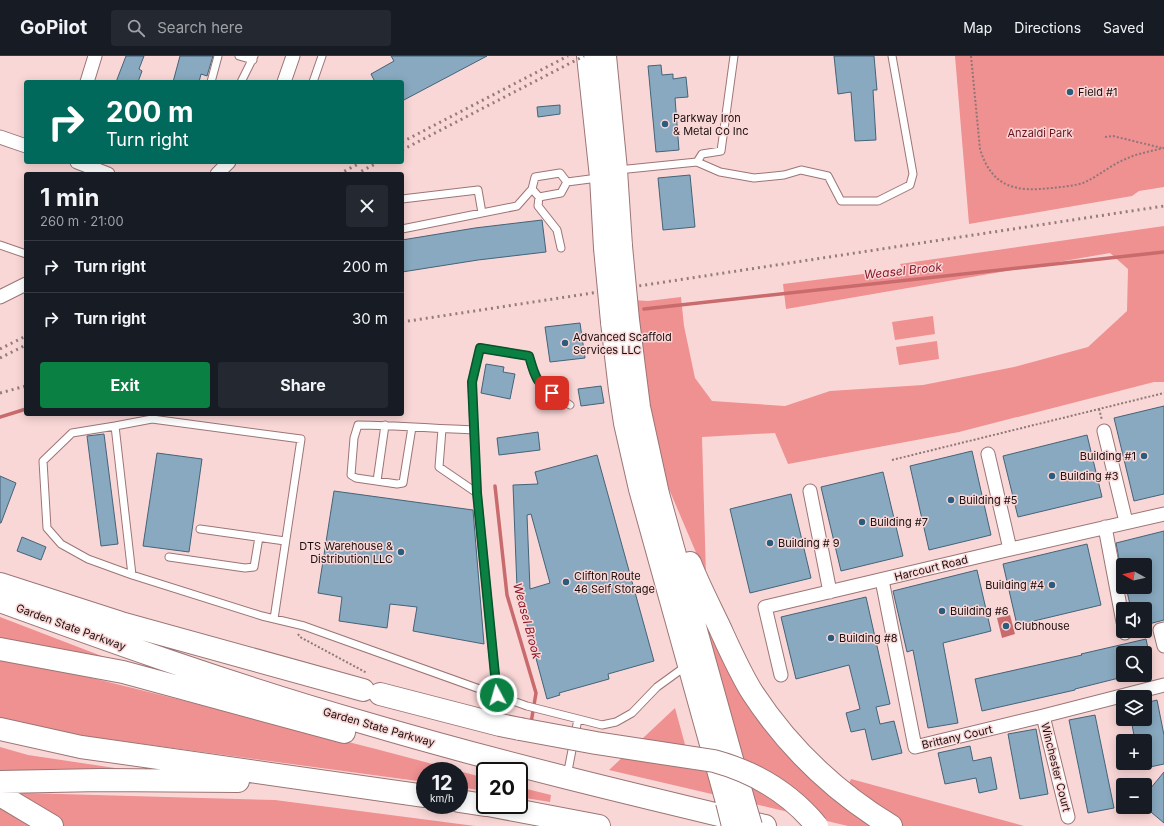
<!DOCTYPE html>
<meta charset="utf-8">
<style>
:root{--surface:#171b24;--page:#242831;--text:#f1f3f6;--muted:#9ea1a6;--line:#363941;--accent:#0b8043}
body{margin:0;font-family:Inter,sans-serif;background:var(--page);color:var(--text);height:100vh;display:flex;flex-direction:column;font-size:15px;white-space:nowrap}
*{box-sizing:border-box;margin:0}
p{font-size:13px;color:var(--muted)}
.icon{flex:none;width:22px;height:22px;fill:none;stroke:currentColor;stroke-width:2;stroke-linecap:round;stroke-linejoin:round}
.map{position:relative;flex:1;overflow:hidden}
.panel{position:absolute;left:24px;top:116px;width:380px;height:244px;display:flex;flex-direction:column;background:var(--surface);border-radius:4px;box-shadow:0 2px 10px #0003}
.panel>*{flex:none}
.top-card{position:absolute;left:24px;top:24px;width:380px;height:84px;border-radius:4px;box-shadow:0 2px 10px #0003;background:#00695c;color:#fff;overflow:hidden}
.needle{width:26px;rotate:278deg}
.controls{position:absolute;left:1116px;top:502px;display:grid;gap:8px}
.controls a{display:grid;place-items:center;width:36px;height:36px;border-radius:4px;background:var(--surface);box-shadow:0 2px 10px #0003;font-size:20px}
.speed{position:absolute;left:416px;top:706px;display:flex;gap:8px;font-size:20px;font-weight:700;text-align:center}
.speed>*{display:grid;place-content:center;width:52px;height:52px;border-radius:50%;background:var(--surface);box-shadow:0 2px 10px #0003;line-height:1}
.speed small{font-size:10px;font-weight:400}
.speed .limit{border:2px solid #111;border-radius:6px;background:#fff;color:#111}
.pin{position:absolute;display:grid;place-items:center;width:34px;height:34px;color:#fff;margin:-17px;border-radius:8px;box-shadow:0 2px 6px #0006}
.me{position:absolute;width:44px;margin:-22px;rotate:354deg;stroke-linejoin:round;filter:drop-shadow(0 0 3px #0008)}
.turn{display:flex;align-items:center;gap:14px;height:84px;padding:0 16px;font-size:18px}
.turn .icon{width:52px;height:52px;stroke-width:2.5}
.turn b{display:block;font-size:28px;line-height:34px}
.round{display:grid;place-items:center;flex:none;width:42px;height:42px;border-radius:4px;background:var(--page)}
.overview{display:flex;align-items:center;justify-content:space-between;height:68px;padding:0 16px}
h1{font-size:24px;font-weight:700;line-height:30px}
.button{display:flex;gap:8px;margin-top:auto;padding:8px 16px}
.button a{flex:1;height:46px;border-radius:4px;background:var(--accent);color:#fff;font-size:16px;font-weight:700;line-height:46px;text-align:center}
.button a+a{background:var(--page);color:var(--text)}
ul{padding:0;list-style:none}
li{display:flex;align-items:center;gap:12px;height:52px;padding:0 16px;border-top:1px solid var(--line)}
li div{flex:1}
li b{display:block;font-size:15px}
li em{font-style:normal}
header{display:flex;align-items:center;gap:24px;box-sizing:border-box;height:56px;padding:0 20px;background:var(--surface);border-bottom:1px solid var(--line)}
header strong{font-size:19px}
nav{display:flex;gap:22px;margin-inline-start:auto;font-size:14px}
.search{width:280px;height:36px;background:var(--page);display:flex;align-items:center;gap:10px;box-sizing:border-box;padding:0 14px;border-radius:4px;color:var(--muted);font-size:15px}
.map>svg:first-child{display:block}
</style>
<header>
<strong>GoPilot</strong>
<div class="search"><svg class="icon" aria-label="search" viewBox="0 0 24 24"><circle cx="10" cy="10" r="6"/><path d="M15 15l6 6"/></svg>Search here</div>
<nav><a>Map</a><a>Directions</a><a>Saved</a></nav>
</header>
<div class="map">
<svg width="1164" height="770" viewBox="0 0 1164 770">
<rect width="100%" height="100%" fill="#fad7d7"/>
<path fill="#ef9091" d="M955,0H1164V131L1139,135L1132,140L969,168Z
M1164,170V326H1154L959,376L788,408L775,377L702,381L706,520L669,433L647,354L632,244L648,245L681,241L684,270L695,322L712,345L785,350L830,335L923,329L1014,311L1088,291L1127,255L1128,213L1110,197L786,253L783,228L903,213L900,208Z
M933,260L935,278L895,284L892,266Z
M937,285L939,303L899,309L896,291Z
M0,561L112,604L0,587Z
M701,565L767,673L812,722L869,770H848L609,714L675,652L692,714L743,704Z
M0,604L88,621L173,642L376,693L459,715H425V726L84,680L0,663Z
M0,691L28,699L135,715L0,716Z
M459,715L485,722V735L459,731Z
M851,723L1024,770H901L847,733Z
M519,731L551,739L550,746L519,741Z
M24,737L275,744L475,770H0V738Z"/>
<path fill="#c96b6d" d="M1010,559L1015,578L1002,582L997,562Z"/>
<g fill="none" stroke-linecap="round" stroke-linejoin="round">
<path stroke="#c96b6d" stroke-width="3.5" d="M644,253L1164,196
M0,361L26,353
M495,430L507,539L536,637L531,667"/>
</g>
<path fill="#88a9bf" stroke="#456378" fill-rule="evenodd" d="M126,0H144L139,13L142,15L138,26H116Z
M180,0H213L207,20L201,18L199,26H173Z
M391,0H487L402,45V26H375L371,18L394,5Z
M834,0H874L877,34H873L876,84L855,85L851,36L838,38Z
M661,9L662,19L673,18V23L686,21L688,41L675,42L679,94L656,96L648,10Z
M560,49V58L538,61L537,51Z
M690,119L695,171L663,174L658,122Z
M542,164L546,196L478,204L402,216V184L475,172Z
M580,267L585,302L550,306L545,271Z
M486,308L504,311L503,316L515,318L510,343L481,337Z
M601,330L604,347L581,350L578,333Z
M1164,350V438L1134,445L1114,362Z
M538,376L540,394L499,399L497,382Z
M104,378L118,488L101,490L87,380Z
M1087,379L1102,441L1018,461L1003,400Z
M972,395L991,479L929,494L910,410Z
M157,397L202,403L189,496L143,490Z
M597,399L654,605L608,618L609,623L559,637L560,639L547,643L517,532L513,429L538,428L535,416ZM531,458L550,527L530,533L527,459Z
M883,416L903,500L841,515L821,431Z
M0,420L16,427L1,467H0Z
M334,435L473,454L484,588L413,575L417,551L390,548L387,572L339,565L342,541L318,537Z
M791,438L811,522L750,537L730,453Z
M1164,475V564L1145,569V553H1131L1126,531H1145V509H1120L1116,487Z
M22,481L46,491L41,504L17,495Z
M1087,488L1101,549L1017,569L1003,508Z
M977,514L991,575L943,587L958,667L928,672L913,594L907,596L893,535Z
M866,541L890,648L876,651L880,668L894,665L902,697L872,704L865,673L851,676L846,657L860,653L849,609L796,623L781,561Z
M1146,583L1149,597H1123V621L1075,633V634L982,655L975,623L1082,599L1081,598Z
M1157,644L1164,679V708L1145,712V685H1135L1131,663H1145V647Z
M1095,659L1114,752L1088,757L1069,664Z
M1036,673L1048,738L1020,743L1008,678Z
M970,690L973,705L991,701L997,733L979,737L976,722L945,728L938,697Z
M1164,716V767L1145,751V739Z"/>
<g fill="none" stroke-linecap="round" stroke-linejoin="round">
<g stroke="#9c7575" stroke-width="9">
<path id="lane" d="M239,0L253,4
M211,26L218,0
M241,26L254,0
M313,26L322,0
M697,106L702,98L721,95L734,0
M618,114L697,106L720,116L754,122L784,119L801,114L828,120L841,145H878L910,129L913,118L892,0
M567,126L560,117L535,121L532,133L539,141L561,137L567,126L598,122
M539,141L538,150L557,174L561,192
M402,143L478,134L482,157
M402,173L517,150L532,133
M0,189L26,198
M115,370L72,377L43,405L47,472L61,488L88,503L132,519
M412,371L403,427L397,428L356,422L351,419L354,382L358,369C397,369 435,373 474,374L477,437L497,639
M442,373L439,411L477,437
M474,374L472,326L480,292L529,300L534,317L542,332L570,349
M377,425L385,369
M200,473L285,485
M169,501L245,512L254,511L259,481
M274,563L301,383L152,363L115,370L132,519L262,560L304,570L527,650L602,669L616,666L632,657L657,631L686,610
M567,720L578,663"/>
</g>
<g stroke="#9c7575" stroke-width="15">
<path id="street" d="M87,26L95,0
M284,26L293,0
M0,81L26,90
M77,106L108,118
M217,118L229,106
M0,241L26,228
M1104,375L1126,466
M988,398L1010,493
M810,435L830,536
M1105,471L1123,566
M882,524L915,691L1043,660L1164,629
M1164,573L1160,574L1164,590
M1125,575V577
M781,619L765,551L998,496L1164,458
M1043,660L1068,761"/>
</g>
<g stroke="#9c7575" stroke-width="24">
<path id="highway" d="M588,0L601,121L605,192
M605,0L616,114L621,190
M628,264L639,351L658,438L745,750
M612,266L620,334L625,367L640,433L727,746
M690,507C698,528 709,549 719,570C729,592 739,615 752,636C788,691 835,736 891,770
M0,528L121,567L363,634
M0,545C121,589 242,632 365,667C497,706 631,738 765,770
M0,593L123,616L344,676
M380,638L500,669L520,673
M0,673L81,691L425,740
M0,726L101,724L238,725
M0,739L52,770
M459,745L485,749
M488,749L599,770"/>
</g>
<path stroke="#907777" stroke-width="2" stroke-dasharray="2 2" stroke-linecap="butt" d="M971,0L980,93C992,132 1016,136 1052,132C1062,131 1073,130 1083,127C1099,120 1112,108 1128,102C1139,97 1152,95 1164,92
M1105,81L1113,80L1162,92
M1099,353L1102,364
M892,404L1164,337
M298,578L300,581L367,617"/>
<use href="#lane" stroke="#fff" stroke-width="7"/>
<use href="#street" stroke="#fff" stroke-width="13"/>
<use href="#highway" stroke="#fff" stroke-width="22"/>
<path stroke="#957c7c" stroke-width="3" stroke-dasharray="2 4" stroke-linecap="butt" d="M402,86L568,0
M402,94L584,0
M339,118L362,106
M356,118L379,106
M402,266L1164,150
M0,293L26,280
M0,302L26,289
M0,337L26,330"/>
<g stroke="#9c7575" stroke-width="24" stroke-linecap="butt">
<path id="highway-bridge" d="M621,190L628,264
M605,192L612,266
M520,673L596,687L714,705C754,716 790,737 817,770
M727,746L733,770
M745,750L751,770"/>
</g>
<use href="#highway-bridge" stroke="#fff" stroke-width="22"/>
</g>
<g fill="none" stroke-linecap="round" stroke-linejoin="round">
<g stroke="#07532c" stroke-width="10">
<path id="route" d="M497,639L477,437L472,326L480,292L529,300C534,317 536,328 552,337"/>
</g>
<use href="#route" stroke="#0b8043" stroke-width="7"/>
</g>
<g fill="#2c5c7b" stroke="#fad7d7" stroke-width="1.5">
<circle cx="1070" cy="36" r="4"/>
<circle cx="665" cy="68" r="4"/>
<circle cx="565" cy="287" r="4"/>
<circle cx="1144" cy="400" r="4"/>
<circle cx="1052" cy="420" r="4"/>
<circle cx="951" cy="444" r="4"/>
<circle cx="862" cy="466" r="4"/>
<circle cx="770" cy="487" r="4"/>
<circle cx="401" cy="496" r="4"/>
<circle cx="566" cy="526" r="4"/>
<circle cx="1052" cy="529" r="4"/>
<circle cx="942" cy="555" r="4"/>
<circle cx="1006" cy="570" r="4"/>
<circle cx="831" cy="582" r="4"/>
</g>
<g text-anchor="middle" stroke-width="3" stroke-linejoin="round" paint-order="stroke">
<g font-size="11" fill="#1b0d0d" stroke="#fad7d7" text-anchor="start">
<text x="1078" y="40">Field #1</text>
<text x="673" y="66">Parkway Iron<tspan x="673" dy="13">&amp; Metal Co Inc</tspan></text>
<text x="573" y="285">Advanced Scaffold<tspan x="573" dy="13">Services LLC</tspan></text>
<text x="1136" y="404" text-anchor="end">Building #1</text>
<text x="1060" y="424">Building #3</text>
<text x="959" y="448">Building #5</text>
<text x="870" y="470">Building #7</text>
<text x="778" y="491">Building # 9</text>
<text x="393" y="494" text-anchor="end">DTS Warehouse &amp;<tspan x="393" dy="13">Distribution LLC</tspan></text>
<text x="574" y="524">Clifton Route<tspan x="574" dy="13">46 Self Storage</tspan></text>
<text x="1044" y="533" text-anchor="end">Building #4</text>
<text x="950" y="559">Building #6</text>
<text x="1014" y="574">Clubhouse</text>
<text x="839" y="586">Building #8</text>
</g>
<g font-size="11" fill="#6a131e" stroke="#fad7d7">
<text x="1040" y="81">Anzaldi Park</text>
</g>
<g font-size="11" fill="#1b0d0d" stroke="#fad7d7">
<text transform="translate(931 512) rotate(-14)" y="4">Harcourt Road</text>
<text transform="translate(71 571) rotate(20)" y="4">Garden State Parkway</text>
<text transform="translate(379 671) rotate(16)" y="4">Garden State Parkway</text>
<text transform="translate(957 681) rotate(-13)" y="4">Brittany Court</text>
<text transform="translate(1056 711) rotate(76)" y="4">Winchester Court</text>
</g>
<g font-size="12" font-style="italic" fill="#8b1729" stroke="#fad7d7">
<text transform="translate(903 215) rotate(-6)" y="4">Weasel Brook</text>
<text transform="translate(527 565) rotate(75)" y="4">Weasel Brook</text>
</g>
</g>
</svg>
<div class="controls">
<a><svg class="needle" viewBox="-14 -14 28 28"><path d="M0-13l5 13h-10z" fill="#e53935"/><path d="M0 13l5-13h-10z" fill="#9ea1a6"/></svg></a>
<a><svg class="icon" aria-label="sound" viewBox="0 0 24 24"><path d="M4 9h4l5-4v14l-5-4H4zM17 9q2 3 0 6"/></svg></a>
<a><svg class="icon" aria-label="search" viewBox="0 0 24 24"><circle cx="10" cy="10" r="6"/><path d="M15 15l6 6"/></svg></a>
<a><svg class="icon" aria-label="layers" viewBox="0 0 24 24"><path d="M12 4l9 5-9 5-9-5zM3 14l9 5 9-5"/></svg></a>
<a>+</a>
<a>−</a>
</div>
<div class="speed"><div>12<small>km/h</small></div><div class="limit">20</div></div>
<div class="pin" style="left:552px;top:337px;background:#d93025"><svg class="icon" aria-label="arrive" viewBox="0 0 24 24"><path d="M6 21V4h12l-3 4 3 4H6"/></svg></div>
<svg class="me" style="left:497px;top:639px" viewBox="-20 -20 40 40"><circle r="17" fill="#0b8043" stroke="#fff" stroke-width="3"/><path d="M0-11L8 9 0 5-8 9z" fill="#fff"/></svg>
<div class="top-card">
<div class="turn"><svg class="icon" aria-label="right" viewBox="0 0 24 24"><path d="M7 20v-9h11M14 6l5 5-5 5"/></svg><div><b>200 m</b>Turn right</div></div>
</div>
<section class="panel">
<div class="overview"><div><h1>1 min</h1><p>260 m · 21:00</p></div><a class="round"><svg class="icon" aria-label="close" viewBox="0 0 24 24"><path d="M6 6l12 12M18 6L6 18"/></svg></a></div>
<ul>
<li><svg class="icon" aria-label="right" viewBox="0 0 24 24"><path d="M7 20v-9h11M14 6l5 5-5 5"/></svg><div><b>Turn right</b></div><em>200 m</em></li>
<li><svg class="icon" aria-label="right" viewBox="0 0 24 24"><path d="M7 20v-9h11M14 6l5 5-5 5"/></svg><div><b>Turn right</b></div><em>30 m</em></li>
</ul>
<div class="button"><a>Exit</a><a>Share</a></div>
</section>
</div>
